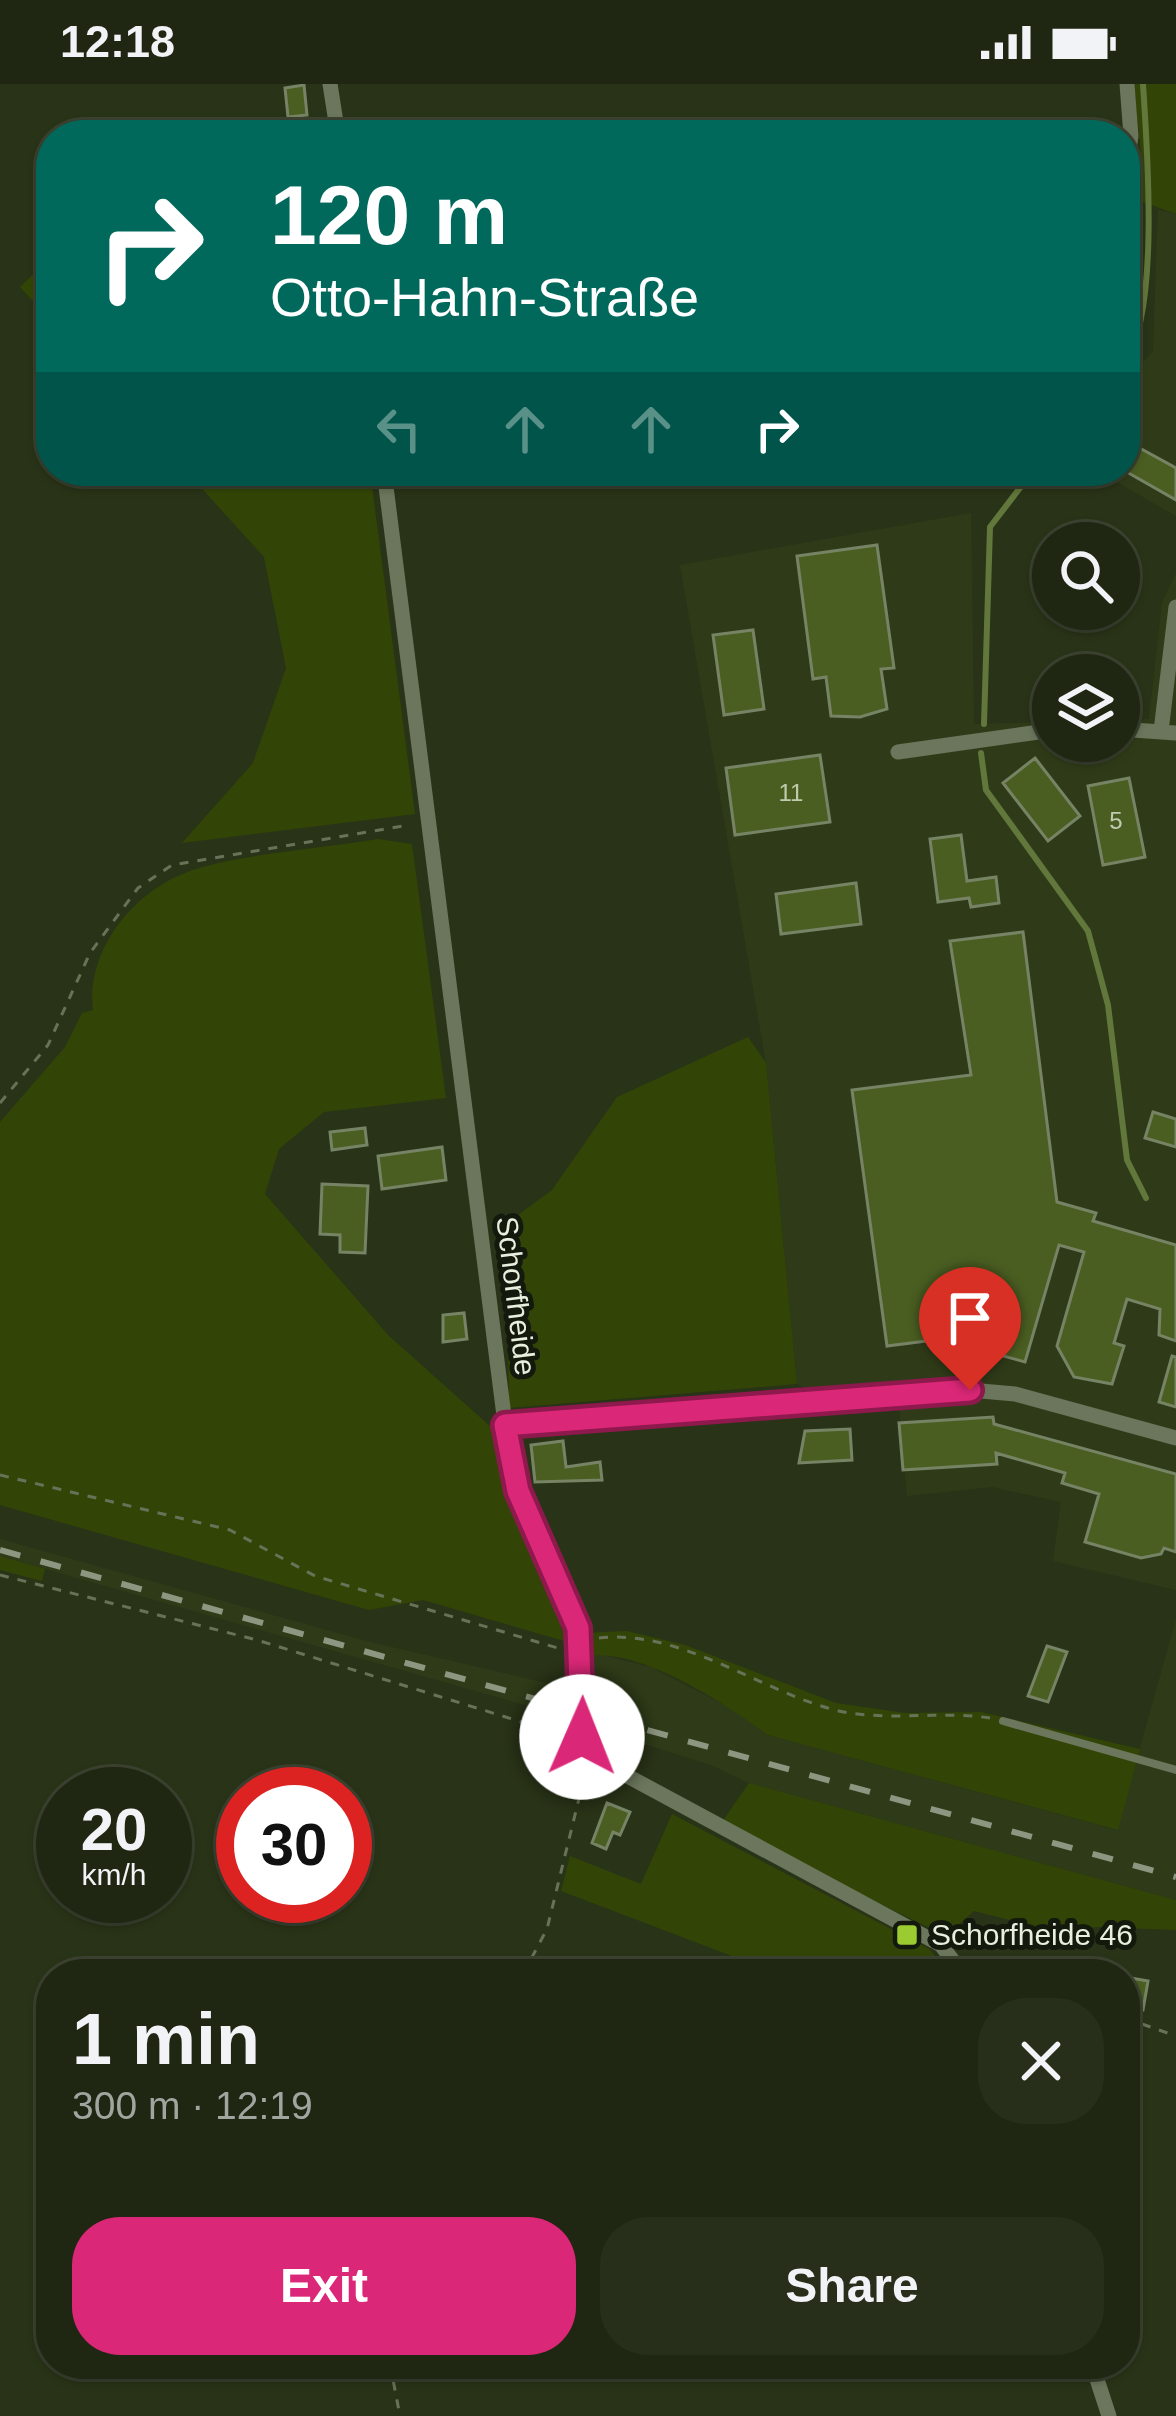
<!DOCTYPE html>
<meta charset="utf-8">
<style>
:root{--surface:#1f2611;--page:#272e1a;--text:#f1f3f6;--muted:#a1a59f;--line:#3c4331;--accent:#db2777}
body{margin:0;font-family:Helvetica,sans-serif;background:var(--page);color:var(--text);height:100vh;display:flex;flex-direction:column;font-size:45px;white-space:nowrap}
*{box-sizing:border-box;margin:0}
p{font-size:39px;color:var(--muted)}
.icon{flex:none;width:66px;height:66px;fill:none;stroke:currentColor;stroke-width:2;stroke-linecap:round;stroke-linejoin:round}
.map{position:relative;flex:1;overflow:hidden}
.details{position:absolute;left:36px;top:1875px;width:1104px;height:420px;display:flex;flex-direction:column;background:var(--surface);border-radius:48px;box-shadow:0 3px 9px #0004,0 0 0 3px var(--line)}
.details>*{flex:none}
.banner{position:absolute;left:36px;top:36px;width:1104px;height:366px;border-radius:48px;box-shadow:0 3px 9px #0004,0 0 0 3px var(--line);background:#00695c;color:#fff;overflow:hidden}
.buttons{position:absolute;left:1032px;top:438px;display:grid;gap:24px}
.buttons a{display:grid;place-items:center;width:108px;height:108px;border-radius:50%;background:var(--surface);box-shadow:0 3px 9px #0004,0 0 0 3px var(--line);font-size:60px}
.speed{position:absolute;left:36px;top:1683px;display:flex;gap:24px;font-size:60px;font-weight:700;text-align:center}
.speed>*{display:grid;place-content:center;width:156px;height:156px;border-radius:50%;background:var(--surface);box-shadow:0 3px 9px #0004,0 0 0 3px var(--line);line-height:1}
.speed small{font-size:30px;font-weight:400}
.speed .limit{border:18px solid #d22;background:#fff;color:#111}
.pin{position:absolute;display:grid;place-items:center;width:102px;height:102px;color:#fff;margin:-123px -51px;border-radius:50% 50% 50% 0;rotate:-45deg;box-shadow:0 0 12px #0007}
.pin .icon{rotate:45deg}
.me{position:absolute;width:132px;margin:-66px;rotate:1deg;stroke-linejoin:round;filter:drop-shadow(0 0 9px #0008)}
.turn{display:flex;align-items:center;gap:42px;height:252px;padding:0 36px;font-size:54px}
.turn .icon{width:156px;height:156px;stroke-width:2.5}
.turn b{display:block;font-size:84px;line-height:102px}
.lanes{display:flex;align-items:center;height:114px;padding:0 36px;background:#0003;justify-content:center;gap:60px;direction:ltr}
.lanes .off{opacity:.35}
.round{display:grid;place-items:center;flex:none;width:126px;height:126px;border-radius:48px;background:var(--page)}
.summary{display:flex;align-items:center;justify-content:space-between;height:204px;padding:0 36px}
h1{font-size:72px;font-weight:700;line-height:90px}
.primary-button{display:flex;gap:24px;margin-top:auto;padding:24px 36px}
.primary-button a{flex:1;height:138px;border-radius:48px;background:var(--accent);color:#fff;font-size:48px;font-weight:700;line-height:138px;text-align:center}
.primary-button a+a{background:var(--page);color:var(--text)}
.status{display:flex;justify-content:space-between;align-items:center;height:84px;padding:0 60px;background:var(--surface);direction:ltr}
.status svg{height:33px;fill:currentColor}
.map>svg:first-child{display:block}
</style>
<div class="status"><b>12:18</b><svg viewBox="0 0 49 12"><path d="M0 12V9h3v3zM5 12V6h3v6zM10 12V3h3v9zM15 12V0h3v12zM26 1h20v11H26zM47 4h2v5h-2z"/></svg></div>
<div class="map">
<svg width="1176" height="2332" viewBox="0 0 1176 2332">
<rect width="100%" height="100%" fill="#293317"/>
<path fill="#2f3b18" d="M1158,126L1176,130V432L1098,387H1125V298L1153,267Z
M971,429L974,640L1053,638V657H1119V637L1149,635L1162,519L1176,489V1506L1053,1477L1061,1418L992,1403L907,1412L898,1309L826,1315L797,1300L766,979L680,481Z
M0,1455L366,1557L576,1606L574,1635L0,1472Z
M1176,1535V1816L749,1699L711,1681L587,1642L588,1572L600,1570L653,1584L734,1626L768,1651L1117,1746Z"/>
<path fill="#334506" d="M1134,0H1176V130L1132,114L1141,71Z
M51,173V237L20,203Z
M186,387H370L415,730L182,759L253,679L286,584L264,473Z
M378,755L412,760L446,1014L324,1028L279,1065L265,1110L388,1251L491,1343L503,1391L571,1559L423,1516L369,1526L0,1421V1038L65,963L82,929L93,926C86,868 131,810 185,789C229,771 327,764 378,755Z
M748,953L766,979L797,1300L509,1324L506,1140L552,1106L617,1013Z
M0,1472L45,1485L42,1497L0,1486Z
M627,1547L685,1561L836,1619L905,1629L981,1628L1140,1665L1118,1746L768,1651C726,1620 641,1564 588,1572L584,1549Z
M749,1699L1176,1816V1846L1098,1843L1057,1848L974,1827L946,1852L720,1741Z
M672,1730L929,1865L950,1890H779L561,1807L570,1772L641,1800Z"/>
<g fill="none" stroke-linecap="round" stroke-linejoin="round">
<path stroke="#62773b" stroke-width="6" d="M1125,278C1160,228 1147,63 1143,0
M984,640L990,443L1033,387
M981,669L986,706L1088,847L1108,921L1127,1076L1146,1114"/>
</g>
<path fill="#4a5e21" stroke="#778365" stroke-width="3" d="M304,1L307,31L288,33L285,4Z
M1125,356L1176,384V416L1125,387Z
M877,461L894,584L881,585L887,625L860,633L831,632L826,593L813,595L797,472Z
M753,546L764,625L724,631L713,551Z
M820,671L830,738L735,751L726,684Z
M1035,674L1080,732L1048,757L1003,699Z
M1129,694L1145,773L1103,781L1088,702Z
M961,751L967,797L996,793L999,819L971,823L969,814L938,818L930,755Z
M856,799L861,840L781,850L776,810Z
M1023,848L1057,1118L1096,1129L1093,1137L1176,1161V1257L1159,1251L1160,1225L1127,1215L1114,1259L1124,1262L1112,1300L1074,1293L1057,1262L1084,1168L1059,1161L1025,1278L942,1255L887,1262L852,1006L971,991L950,857Z
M1153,1028L1176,1035V1063L1145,1054Z
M365,1044L367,1061L332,1066L330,1048Z
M442,1063L446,1096L382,1105L378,1072Z
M322,1100L368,1102L365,1169L340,1168V1151L320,1150Z
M464,1229L467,1255L443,1258V1231Z
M1172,1272L1176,1273V1323L1159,1318Z
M993,1333L994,1340L1176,1390V1468L1164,1464L1161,1470L1141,1474L1085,1458L1099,1410L1062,1399L1065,1389L996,1369L997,1380L903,1386L899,1339Z
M850,1345L852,1376L799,1379L805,1347Z
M563,1357L566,1383L600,1378L602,1396L535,1398L531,1361Z
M1047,1562L1067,1568L1048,1618L1028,1612Z
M607,1719L630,1728L620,1751L613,1748L606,1765L592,1759Z
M1125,1893L1148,1897L1143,1926L1125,1922Z"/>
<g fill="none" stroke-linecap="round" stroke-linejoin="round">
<path stroke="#687259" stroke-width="3" stroke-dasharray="9 9" stroke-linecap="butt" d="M0,1019L48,961L90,869L138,804L172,781L409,741
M0,1391L230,1446L315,1492L561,1565
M0,1491L257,1556L567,1652
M599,1554C679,1545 756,1604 831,1625C883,1639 937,1626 990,1634
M976,1882L996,1890
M523,1890L547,1845L586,1686
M1125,1934L1176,1952
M390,2280L400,2332"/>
<path stroke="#6b765c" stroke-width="8" d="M1003,1637L1176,1686"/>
<path stroke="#6b765c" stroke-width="15" d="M330,0L338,51
M1125,96L1131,52L1127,0
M384,387L510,1379L579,1544L582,1653L607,1681L941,1861L963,1890
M1119,645L1176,649
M1161,647L1176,523
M898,668L1053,646
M505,1341L970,1306L1015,1310L1176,1354
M1092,2280L1109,2332"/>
<path stroke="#8d9680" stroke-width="6" stroke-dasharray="21 21" stroke-linecap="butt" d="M0,1466L1176,1793"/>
</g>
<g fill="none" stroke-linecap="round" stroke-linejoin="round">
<g stroke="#8e194d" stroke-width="30">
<path id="route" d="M582,1653L578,1544L518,1407L505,1341L970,1306"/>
</g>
<use href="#route" stroke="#db2777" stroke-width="21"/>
</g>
<rect fill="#9cca31" stroke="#14190d" stroke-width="4.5" x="895" y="1839" width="24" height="24" rx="6"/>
<g text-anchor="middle" stroke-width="10" stroke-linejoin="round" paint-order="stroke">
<g font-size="24" fill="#c0cbaf">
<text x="791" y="717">11</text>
<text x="1116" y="745">5</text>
</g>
<g font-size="30" fill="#e7efde" stroke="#14190d">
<text transform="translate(516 1212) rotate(83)" y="10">Schorfheide</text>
</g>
<g font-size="30" fill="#e7efde" stroke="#14190d" text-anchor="start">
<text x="931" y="1861">Schorfheide 46</text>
</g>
</g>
</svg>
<div class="buttons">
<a><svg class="icon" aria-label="search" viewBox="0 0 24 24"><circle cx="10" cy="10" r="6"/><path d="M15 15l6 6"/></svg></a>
<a><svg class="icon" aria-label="layers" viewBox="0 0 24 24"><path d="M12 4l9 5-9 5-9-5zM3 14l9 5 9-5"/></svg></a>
</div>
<div class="speed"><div>20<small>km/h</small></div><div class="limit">30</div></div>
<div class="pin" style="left:970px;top:1306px;background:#d93025"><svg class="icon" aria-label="arrive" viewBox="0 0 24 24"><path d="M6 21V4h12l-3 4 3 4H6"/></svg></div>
<svg class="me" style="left:582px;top:1653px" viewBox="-20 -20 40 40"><circle r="19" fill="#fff"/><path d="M0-13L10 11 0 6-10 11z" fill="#db2777"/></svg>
<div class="banner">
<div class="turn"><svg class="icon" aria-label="right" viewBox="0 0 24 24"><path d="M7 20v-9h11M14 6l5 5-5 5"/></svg><div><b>120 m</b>Otto-Hahn-Straße</div></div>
<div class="lanes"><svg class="icon off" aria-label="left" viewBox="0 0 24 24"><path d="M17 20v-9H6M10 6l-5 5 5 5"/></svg><svg class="icon off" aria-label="ahead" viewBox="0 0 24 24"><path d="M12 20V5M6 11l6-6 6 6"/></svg><svg class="icon off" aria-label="ahead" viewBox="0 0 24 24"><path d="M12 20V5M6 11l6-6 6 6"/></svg><svg class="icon" aria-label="right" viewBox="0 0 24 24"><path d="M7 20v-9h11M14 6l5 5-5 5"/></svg></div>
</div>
<section class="details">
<div class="summary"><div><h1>1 min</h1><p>300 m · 12:19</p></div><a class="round"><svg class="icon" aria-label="close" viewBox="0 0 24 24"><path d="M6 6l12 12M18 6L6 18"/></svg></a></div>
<div class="primary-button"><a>Exit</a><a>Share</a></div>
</section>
</div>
